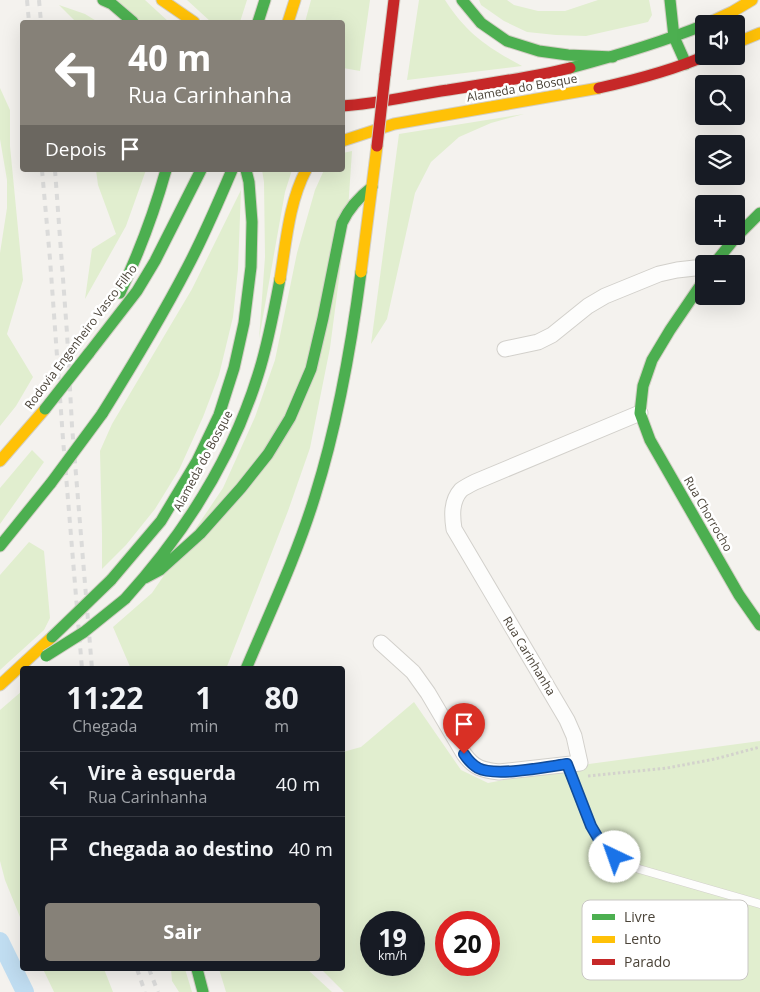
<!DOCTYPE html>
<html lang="pt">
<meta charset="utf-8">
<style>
:root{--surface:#171b24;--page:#242831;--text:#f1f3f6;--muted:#9ea1a6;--line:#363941;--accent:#868178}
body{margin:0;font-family:"Open Sans",sans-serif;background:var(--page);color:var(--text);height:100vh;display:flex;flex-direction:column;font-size:19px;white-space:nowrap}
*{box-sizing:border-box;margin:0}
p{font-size:16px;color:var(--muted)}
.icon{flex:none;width:28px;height:28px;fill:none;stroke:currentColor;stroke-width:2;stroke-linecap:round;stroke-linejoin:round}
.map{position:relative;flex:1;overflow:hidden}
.side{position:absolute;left:20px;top:666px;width:325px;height:305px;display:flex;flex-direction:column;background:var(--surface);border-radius:5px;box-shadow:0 5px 20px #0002}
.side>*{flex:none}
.hud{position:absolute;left:20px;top:20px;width:325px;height:152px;border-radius:5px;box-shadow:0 5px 20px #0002;background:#868178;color:#fff;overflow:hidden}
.controls{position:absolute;left:695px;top:15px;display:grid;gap:10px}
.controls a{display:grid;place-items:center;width:50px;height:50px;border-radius:5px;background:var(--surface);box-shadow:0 5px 20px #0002;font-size:25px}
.speed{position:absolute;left:360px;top:911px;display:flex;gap:10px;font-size:25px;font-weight:700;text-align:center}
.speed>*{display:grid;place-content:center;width:65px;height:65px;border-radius:50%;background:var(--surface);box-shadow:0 5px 20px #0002;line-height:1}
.speed small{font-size:12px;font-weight:400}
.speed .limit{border:8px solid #d22;background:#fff;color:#111}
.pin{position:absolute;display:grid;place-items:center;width:42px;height:42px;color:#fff;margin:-51px -21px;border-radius:50% 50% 50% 0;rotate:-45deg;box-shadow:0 0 5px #0007}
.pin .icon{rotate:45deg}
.me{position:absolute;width:55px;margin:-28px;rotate:318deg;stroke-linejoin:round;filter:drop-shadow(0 0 4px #0008)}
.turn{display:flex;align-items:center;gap:18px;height:105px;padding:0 25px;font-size:22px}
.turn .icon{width:65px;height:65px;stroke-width:2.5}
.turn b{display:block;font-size:35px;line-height:42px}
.then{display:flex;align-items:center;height:48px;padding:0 25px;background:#0003;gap:10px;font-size:19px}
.eta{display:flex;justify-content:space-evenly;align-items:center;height:85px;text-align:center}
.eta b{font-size:30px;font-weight:700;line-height:35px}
.cta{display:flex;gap:10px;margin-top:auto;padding:10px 25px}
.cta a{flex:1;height:58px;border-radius:5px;background:var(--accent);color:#fff;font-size:20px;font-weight:700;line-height:58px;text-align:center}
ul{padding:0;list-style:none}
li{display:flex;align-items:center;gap:15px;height:65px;padding:0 25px;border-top:1px solid var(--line)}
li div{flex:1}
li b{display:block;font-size:19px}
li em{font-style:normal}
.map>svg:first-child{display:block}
</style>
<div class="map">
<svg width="760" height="992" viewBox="0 0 760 992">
<rect width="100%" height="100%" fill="#f4f2ee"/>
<path fill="#e1eecf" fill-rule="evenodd" d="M117,0H145L169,22H140Z
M187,0H247L240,22H211Z
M311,0H370L360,71L343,68L342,22H305Z
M419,0H445C467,34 487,47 522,66L407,80Z
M479,0H507L514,5L538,11H565L598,0H649L652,15L648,22L586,36L556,35L527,32L504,21L481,5Z
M59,5L85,14L98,22H76Z
M0,88L10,110V146L23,280L7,334L33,377L16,406L0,426V253L7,208V180L0,139Z
M524,114L491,123L459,137L431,162L415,193L387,319L371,344L399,134Z
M352,151L348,210L330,348L310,448L288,511L226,669H131L113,627L152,593L223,488L255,417L275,360L297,253L315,190L324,170H342L343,153Z
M96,170H146L126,226L85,299L92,249L116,234L98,185Z
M262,170H292L285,192L259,339L265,257L264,182Z
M241,190L238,269L233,317L219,375L203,417L179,470L155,509L126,545L102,569V534L100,451L112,424L192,289Z
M32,450L44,462L0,524V488Z
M29,542L44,551L50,618L44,630L0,670V575Z
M22,691V922L5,880L0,861V710Z
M414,702L461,770L488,783L574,766L760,741V992H344L321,969H342L343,752L361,747ZM371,922H414V965H371ZM446,922H489V965H446Z
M43,969H104L113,992H54Z
M171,969H185L192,992H179L172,981Z
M219,969H307L332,992H226Z"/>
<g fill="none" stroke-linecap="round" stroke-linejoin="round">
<path stroke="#c0ddf1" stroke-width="18" d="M0,941L25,992"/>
<g stroke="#d2d0cb" stroke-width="9">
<path id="lane" d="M567,764L591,826L601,843L615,857L639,869L760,904"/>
</g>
<g stroke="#d2d0cb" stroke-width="17">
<path id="street" d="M505,349L538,342L552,335L588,306L605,296L659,274L677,270L704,267
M381,643L413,672L428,693L464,754C474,768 482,770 499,772L580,763L574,736L567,720L454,529C452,516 451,501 461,490C465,487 471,484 475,482L640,413"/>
</g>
<g stroke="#d3cfc5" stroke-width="13">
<path id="fast" d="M103,0L112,4L133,22
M462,0L481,23L507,41L539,51L568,55L613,57
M670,0L674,37L686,64
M258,22L265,0
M570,68C615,56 660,43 704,25
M714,264L736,237L760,213
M704,280L670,330L652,360L643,386L640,413L650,440L739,595L760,625
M120,293C139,253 154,213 166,170
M89,353L137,291L155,261L201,170
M102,414C132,366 161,318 187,268C204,236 218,203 232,170
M0,546L51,483
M145,578L160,570L200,534L241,488L268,454L290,418L311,369L323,318L342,223C349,208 359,197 372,187
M111,580L161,521L197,461L219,415L234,368L244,323L251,267L252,222L249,182L246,170
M125,599C184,534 232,459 258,375C268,344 274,311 280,279
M246,669C270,612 297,555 315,496C338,423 351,348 361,272
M197,969L203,992"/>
</g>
<g stroke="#d3cfc5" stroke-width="13">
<path id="slow" d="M162,0L194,22
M288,22L295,0
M706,24L732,12L752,0
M736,43L760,33
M342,141L394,124L599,88
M361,272L377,146
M280,279C286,243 289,202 306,170
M0,461L45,409
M0,685L52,637"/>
</g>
<g stroke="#d3cfc5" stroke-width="13">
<path id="jam" d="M385,75L394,0
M599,88C635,80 671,71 705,56
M342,106C378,104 413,95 448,90C489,83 530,78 570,68"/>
</g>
<path stroke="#d3d2cc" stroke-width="3" stroke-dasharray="2.5 2.5" stroke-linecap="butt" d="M588,776L667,768L715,759L760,747"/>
<use href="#lane" stroke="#fdfdfc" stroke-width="8"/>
<use href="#street" stroke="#fdfdfc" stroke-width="15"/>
<use href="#fast" stroke="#4caf50" stroke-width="11"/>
<use href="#slow" stroke="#ffc107" stroke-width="11"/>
<use href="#jam" stroke="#c62828" stroke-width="11"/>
<path stroke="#dbdbda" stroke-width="4" stroke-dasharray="6 6" stroke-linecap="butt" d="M27,0L29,22
M39,0L41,22
M42,170L50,259L63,439L82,669
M55,170L67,333L72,426L92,669
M137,969L145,992
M149,969L158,992"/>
<g stroke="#d3cfc5" stroke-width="13" stroke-linecap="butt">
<path id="fast-bridge" d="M45,409L89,353
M51,483L102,414
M52,637L111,580
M46,656L84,632L125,599"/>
</g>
<g stroke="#d3cfc5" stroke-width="13" stroke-linecap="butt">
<path id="jam-bridge" d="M377,146L385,75"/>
</g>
<use href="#fast-bridge" stroke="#4caf50" stroke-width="11"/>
<use href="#jam-bridge" stroke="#c62828" stroke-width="11"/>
</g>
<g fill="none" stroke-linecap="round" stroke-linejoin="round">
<g stroke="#114b97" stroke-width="12">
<path id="route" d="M464,754C468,760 471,764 478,768C495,777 546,767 567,764L591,826L601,843L615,857"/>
</g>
<use href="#route" stroke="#1a73e8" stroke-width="9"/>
</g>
<g text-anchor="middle" stroke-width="5" stroke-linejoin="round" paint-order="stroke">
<g font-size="12" fill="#4b4439" stroke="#fff">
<text transform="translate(522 88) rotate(-10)" y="4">Alameda do Bosque</text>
<text transform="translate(81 337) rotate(-53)" y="4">Rodovia Engenheiro Vasco Filho</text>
<text transform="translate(203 461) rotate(-62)" y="4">Alameda do Bosque</text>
<text transform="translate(708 514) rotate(60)" y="4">Rua Chorrocho</text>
<text transform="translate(529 656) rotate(59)" y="4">Rua Carinhanha</text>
</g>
</g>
<rect x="582" y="900" width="166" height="80" rx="8" fill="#fff" stroke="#c9c7c4" stroke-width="1"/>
<rect x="592" y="914" width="23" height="6" fill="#4caf50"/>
<rect x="592" y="936" width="23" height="7" fill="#ffc107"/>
<rect x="592" y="959" width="23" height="6" fill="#c62828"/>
<g font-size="14" fill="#4b4439">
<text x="624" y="922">Livre</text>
<text x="624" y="944">Lento</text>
<text x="624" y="967">Parado</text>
</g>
</svg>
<div class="controls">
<a><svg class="icon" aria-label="sound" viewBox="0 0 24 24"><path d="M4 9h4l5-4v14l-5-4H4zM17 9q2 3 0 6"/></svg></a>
<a><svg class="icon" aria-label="search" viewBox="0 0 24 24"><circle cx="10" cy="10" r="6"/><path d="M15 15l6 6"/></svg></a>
<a><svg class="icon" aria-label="layers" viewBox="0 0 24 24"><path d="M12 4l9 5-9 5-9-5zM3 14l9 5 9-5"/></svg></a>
<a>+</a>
<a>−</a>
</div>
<div class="speed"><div>19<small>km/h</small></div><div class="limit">20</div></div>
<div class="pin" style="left:464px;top:754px;background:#d93025"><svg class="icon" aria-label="arrive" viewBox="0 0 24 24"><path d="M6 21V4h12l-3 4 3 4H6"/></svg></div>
<svg class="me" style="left:615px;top:857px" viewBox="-20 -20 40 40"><circle r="19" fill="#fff"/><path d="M0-13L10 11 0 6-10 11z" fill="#1a73e8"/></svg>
<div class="hud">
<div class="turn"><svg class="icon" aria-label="left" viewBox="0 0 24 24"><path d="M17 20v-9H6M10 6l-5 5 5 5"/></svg><div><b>40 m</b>Rua Carinhanha</div></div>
<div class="then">Depois<svg class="icon" aria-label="arrive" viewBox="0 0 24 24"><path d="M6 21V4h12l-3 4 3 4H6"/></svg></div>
</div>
<section class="side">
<div class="eta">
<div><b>11:22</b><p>Chegada</p></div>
<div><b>1</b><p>min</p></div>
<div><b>80</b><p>m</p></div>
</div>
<ul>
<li><svg class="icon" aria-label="left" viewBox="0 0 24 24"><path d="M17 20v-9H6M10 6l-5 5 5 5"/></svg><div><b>Vire à esquerda</b><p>Rua Carinhanha</p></div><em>40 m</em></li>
<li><svg class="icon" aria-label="arrive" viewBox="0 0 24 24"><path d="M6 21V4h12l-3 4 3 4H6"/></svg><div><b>Chegada ao destino</b></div><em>40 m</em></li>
</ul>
<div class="cta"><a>Sair</a></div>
</section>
</div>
